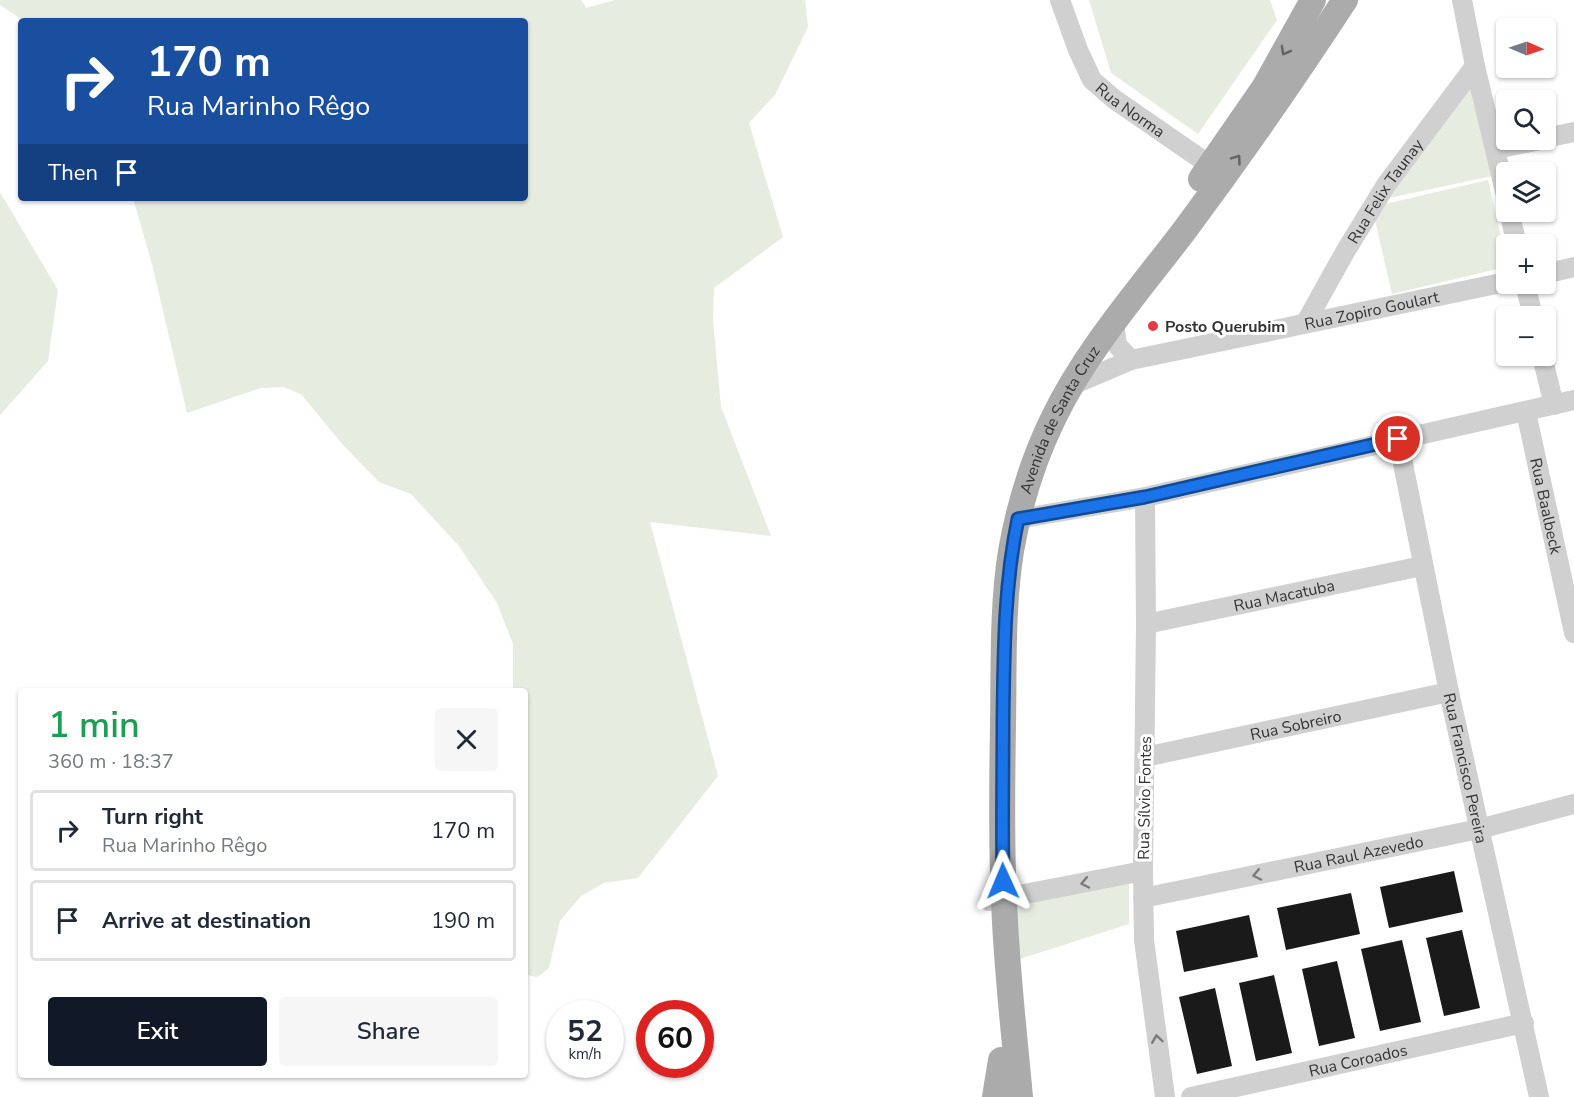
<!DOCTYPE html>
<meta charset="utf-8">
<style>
:root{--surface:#fff;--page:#f6f6f7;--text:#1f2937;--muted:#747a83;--line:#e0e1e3;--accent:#111827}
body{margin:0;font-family:"Nunito Sans",sans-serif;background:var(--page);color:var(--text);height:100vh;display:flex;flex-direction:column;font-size:22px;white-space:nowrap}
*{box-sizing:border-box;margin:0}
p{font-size:20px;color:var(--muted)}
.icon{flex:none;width:33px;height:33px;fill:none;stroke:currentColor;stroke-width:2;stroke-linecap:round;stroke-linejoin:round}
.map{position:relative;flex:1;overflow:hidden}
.panel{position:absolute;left:18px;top:688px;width:510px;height:390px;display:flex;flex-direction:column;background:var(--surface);border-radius:6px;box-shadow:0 2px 4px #0004}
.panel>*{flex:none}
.banner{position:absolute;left:18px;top:18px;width:510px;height:183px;border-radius:6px;box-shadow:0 2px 4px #0004;background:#1a4fa0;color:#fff;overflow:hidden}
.needle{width:39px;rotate:92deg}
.tools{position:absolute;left:1496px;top:18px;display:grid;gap:12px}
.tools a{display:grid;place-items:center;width:60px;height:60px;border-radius:6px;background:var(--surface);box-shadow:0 2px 4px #0004;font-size:30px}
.speed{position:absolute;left:546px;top:1000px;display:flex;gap:12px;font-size:30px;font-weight:700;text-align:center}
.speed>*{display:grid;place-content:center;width:78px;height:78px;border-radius:50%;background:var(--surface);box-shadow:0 2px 4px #0004;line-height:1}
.speed small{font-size:15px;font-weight:400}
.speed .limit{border:9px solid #d22;background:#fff;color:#111}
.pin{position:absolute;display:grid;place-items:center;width:51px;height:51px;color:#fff;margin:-26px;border:3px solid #fff;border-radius:50%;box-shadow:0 2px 6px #0007}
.me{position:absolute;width:66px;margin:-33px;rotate:359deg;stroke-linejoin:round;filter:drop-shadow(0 0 4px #0008)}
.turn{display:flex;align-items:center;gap:21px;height:126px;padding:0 30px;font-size:27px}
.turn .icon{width:78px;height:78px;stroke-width:2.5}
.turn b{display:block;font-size:42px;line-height:51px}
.then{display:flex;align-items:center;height:57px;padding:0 30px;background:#0003;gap:12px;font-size:22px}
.round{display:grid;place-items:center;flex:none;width:63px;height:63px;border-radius:6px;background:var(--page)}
.summary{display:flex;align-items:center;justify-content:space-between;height:102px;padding:0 30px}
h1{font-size:36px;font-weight:600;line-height:45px;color:#1e9e55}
.button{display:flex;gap:12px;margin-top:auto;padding:12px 30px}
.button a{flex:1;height:69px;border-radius:6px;background:var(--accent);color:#fff;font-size:24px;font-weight:600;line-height:69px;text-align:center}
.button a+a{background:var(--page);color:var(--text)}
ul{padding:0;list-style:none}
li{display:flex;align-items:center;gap:18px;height:81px;margin:0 12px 9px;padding:0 18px;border:3px solid var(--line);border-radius:6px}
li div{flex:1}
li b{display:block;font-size:22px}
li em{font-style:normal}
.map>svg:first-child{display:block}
</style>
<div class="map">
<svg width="1574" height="1097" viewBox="0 0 1574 1097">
<rect width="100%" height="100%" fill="#fff"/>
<path fill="#e6ecdf" d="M0,0H581L586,8L615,0H805L808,27L775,95L749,123L783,237L714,288L713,319L721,407L771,536L650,522L718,776L638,878L604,883L581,896L560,921L549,968L538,977L525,975V692L513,691V644L497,603L459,546L411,494L379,482L343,445L302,395L284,387L261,388L187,413L153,268L133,198H525V21H24L0,5Z
M1089,0H1270L1277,20L1198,134L1111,73Z
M1470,87L1492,176L1380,200Z
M1488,180L1506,259V267L1392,294L1372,207Z
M0,192L58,290L48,361L0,415Z
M1129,877V924L1017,960L1014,904Z"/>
<path fill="#1a1a1a" d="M1454,871L1463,912L1389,928L1380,887Z
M1351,893L1360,934L1286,950L1277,908Z
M1249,915L1258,957L1184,972L1176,931Z
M1462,930L1480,1008L1444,1016L1426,938Z
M1402,940L1421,1022L1380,1031L1361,949Z
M1337,961L1355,1038L1319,1046L1302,969Z
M1274,975L1292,1053L1256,1061L1239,983Z
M1215,988L1232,1066L1197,1074L1179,997Z"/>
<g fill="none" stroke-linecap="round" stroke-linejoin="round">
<g stroke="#d0d0d0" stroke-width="20">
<path id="s1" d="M1060,0L1078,50L1092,80L1114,99L1211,166"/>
<path d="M1462,0L1475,66L1506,196"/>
<path d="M1545,138L1574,132"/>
<path d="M1496,149L1540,140"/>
<path d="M1509,212L1517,244"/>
<path d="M1545,274L1574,267"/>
<path d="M1525,284L1533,316"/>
<path id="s2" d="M1306,322L1345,252L1386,185L1475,66"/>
<path d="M1114,323L1117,345L1131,360"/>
<path d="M1542,356L1554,405"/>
<path id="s3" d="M1070,386L1131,360L1506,282"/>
<path id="s4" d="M1526,412L1574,633"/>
<path id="s5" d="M1398,439L1449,692L1539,1097"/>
<path d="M1145,497L1146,624L1143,871L1144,940L1165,1097"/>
<path d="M1018,519L1145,497L1574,400"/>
<path id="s6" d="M1146,624L1422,566"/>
<path id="s7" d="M1145,757L1449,692"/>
<path id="s8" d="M1143,898L1479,829L1574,804"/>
<path d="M989,901L1143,871"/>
<path id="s9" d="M1191,1097L1524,1023"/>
</g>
<g stroke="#ababab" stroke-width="26">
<path d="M1201,179L1264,88L1313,0"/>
<path d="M995,1097L1001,1060"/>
<path id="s10" d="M1020,1097C1014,1031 1006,965 1004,899C1001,841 1002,783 1003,725C1004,668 1002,607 1011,551C1019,506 1033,460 1053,419C1086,350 1141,288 1187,227C1242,153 1294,78 1345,0"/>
</g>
</g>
<defs><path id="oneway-chevron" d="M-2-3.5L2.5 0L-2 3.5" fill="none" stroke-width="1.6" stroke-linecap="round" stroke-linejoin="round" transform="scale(1.5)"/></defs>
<g stroke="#636363">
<use href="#oneway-chevron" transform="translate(1285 51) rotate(119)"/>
<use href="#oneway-chevron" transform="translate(1237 159) rotate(-54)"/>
</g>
<g stroke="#7a7a7a">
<use href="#oneway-chevron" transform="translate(1257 875) rotate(168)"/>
<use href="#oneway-chevron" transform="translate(1085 883) rotate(168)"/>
<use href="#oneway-chevron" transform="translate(1157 1039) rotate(-98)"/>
</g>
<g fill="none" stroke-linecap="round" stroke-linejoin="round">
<g stroke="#114b97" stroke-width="15">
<path id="route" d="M1003,881C1002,828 1003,774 1003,720C1004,653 1004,585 1018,519L1145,497L1398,439"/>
</g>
<use href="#route" stroke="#1a73e8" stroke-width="10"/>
</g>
<circle fill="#e63946" stroke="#fff" stroke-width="2" cx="1153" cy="326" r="6"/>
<g text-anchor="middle" stroke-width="6" stroke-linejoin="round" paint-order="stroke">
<g font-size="16" fill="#333" stroke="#fff">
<text dy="6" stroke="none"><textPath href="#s1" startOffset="135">Rua Norma</textPath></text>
<text dy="6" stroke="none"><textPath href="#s2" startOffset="153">Rua Felix Taunay</textPath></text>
<text dy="6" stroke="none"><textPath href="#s3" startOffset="312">Rua Zopiro Goulart</textPath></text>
<text dy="6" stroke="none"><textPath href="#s10" startOffset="688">Avenida de Santa Cruz</textPath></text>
<text dy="6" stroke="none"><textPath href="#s4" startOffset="96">Rua Baalbeck</textPath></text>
<text dy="6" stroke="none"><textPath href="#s6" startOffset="141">Rua Macatuba</textPath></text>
<text dy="6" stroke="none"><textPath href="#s7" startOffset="154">Rua Sobreiro</textPath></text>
<text dy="6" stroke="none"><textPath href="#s5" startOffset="336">Rua Francisco Pereira</textPath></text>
<text transform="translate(1144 798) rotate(-89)" y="6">Rua Sílvio Fontes</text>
<text dy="6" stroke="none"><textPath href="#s8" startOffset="220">Rua Raul Azevedo</textPath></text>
<text dy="6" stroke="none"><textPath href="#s9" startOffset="171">Rua Coroados</textPath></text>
</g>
<g font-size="16" font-weight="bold" fill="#333" stroke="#fff" text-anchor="start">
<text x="1165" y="332">Posto Querubim</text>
</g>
</g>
</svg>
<div class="tools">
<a><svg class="needle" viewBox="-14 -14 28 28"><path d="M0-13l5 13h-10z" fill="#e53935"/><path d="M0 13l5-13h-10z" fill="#747a83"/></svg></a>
<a><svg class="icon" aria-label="search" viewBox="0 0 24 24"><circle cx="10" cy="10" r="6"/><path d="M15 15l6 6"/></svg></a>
<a><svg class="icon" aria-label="layers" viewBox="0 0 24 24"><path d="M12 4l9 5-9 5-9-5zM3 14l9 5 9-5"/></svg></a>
<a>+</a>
<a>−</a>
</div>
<div class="speed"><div>52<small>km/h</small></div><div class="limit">60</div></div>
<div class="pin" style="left:1398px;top:439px;background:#d93025"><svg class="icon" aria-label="arrive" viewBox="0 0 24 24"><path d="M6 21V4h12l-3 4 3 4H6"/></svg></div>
<svg class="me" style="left:1003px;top:881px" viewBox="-20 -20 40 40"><path d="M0-17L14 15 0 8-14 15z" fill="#1a73e8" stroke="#fff" stroke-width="4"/></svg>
<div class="banner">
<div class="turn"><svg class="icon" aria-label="right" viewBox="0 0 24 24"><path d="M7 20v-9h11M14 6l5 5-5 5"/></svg><div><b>170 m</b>Rua Marinho Rêgo</div></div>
<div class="then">Then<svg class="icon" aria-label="arrive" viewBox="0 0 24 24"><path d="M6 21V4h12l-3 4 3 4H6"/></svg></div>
</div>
<section class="panel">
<div class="summary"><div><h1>1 min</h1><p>360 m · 18:37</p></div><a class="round"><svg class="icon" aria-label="close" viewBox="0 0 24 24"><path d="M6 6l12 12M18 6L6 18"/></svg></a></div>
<ul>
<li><svg class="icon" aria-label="right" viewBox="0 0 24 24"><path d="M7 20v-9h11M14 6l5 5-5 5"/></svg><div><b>Turn right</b><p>Rua Marinho Rêgo</p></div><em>170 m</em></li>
<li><svg class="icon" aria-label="arrive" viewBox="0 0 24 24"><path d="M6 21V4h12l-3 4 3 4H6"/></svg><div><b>Arrive at destination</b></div><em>190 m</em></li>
</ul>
<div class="button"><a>Exit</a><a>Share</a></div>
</section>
</div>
